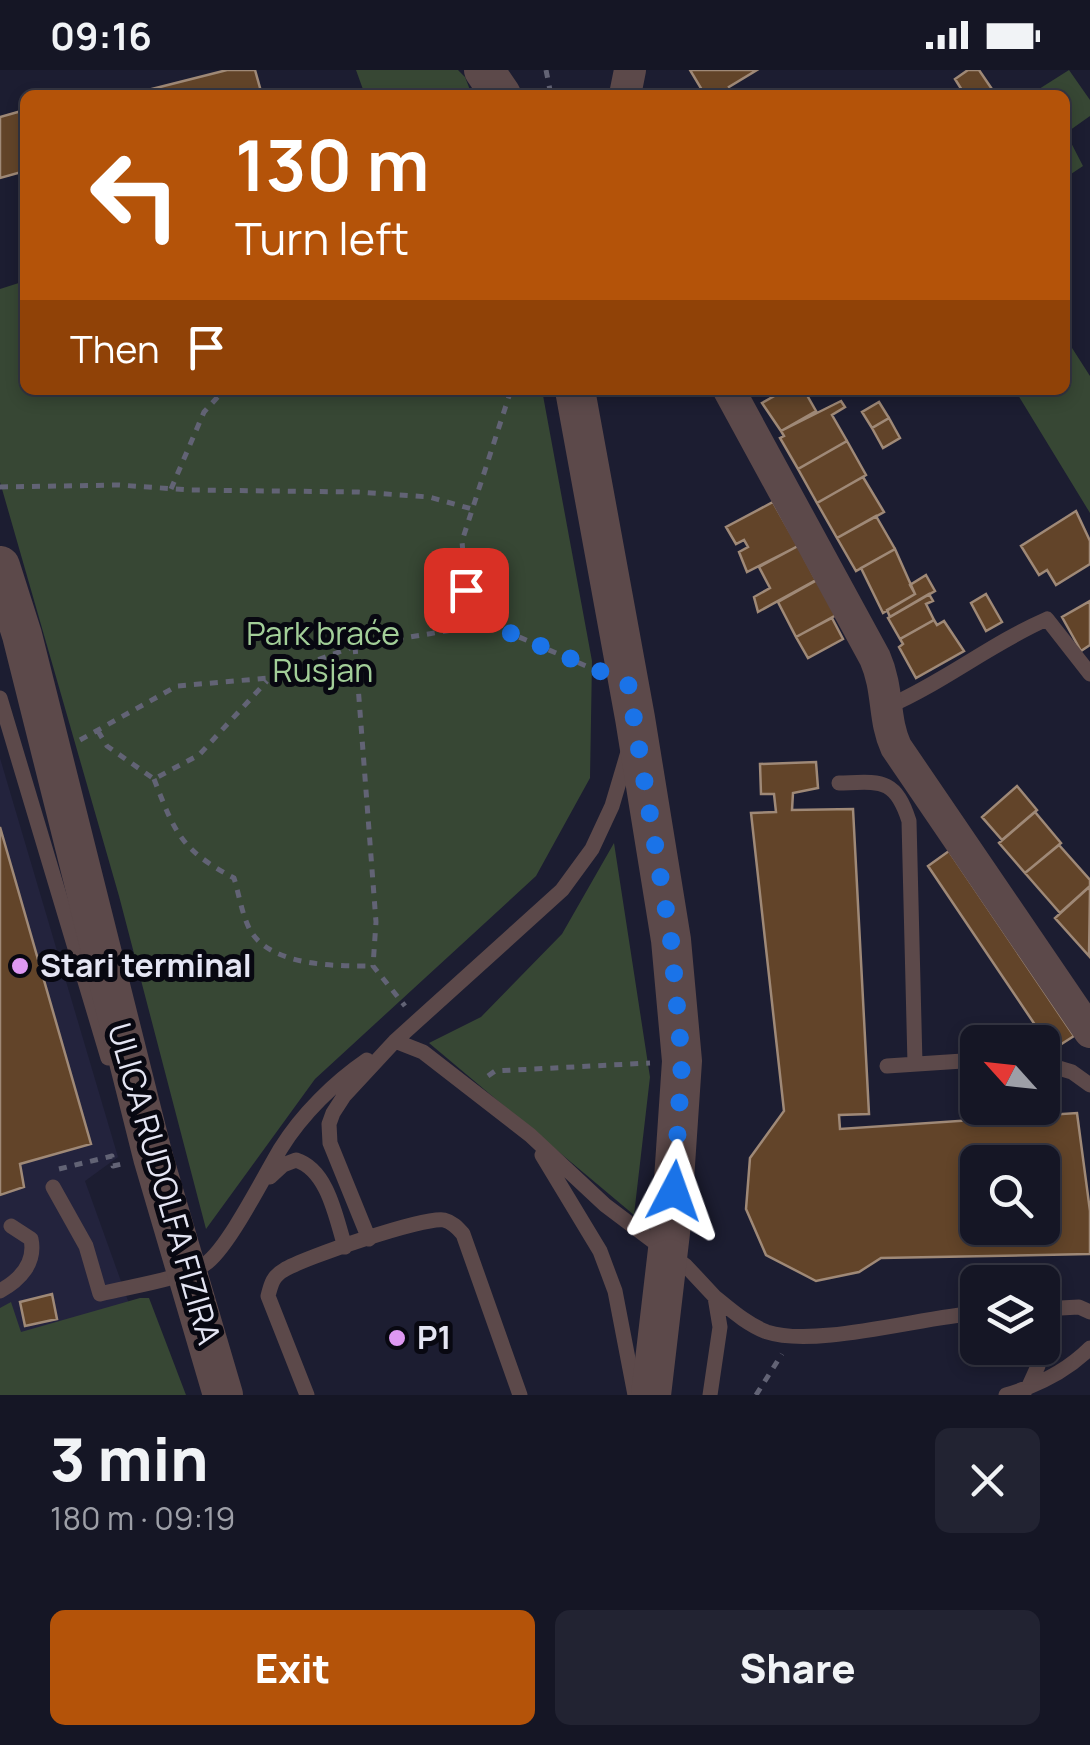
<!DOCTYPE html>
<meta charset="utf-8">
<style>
:root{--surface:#151625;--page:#222332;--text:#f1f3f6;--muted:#9d9fa7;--line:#343542;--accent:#b45309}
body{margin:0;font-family:Manrope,sans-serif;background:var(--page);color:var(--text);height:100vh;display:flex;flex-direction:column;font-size:38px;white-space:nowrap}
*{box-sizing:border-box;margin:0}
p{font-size:32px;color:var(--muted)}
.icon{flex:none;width:55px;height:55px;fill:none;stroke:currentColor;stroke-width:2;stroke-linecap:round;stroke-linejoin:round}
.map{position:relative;height:1325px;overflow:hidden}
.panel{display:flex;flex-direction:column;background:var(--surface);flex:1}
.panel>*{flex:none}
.guide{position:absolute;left:20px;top:20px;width:1050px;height:305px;border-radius:15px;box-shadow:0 5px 15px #0003,0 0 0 2px var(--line);background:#b45309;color:#fff;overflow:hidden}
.needle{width:65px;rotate:297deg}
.buttons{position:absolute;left:960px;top:955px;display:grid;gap:20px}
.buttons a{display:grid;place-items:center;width:100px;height:100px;border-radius:15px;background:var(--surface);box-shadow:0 5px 15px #0003,0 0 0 2px var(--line);font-size:50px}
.pin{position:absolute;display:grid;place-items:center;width:85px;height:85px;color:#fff;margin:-42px;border-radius:20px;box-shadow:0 5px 15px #0006}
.me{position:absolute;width:110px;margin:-55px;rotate:4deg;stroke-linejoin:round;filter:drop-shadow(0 0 8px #0008)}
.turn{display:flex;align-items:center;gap:35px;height:210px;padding:0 50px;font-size:45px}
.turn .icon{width:130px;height:130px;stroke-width:2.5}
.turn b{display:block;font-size:70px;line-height:85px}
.then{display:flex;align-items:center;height:95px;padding:0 50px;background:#0003;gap:20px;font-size:38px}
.round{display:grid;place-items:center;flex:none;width:105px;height:105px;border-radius:15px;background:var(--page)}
.head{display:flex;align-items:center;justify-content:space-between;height:170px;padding:0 50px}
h1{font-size:60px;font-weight:800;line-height:75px}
.primary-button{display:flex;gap:20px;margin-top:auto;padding:20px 50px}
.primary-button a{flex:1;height:115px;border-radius:15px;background:var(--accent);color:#fff;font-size:40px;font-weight:800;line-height:115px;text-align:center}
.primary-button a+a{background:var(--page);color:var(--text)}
.status{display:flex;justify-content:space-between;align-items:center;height:70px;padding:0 50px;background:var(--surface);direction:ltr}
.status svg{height:28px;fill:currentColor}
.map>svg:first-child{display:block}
</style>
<div class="status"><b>09:16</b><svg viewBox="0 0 49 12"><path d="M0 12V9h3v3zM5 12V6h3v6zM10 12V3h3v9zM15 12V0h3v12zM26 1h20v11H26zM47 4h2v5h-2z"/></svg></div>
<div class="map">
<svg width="1090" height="1325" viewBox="0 0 1090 1325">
<rect width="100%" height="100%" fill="#1c1d31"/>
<path fill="#23233d" d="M0,688L118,1087L85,1111L136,1253L0,1325Z"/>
<path fill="#374734" d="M356,0H458L465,7L472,25H365Z
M1069,0L1090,30V46L1066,63L1083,96L1065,108V25H1042L1039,19Z
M25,211V320H542L592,591L590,708L536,806L315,1009L206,1159L119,826L0,412V219Z
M1065,267L1090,306V443L1015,320H1065Z
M614,773L650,1007L634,1145L429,973L481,947L562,864Z
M140,1228H149L186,1325H0V1238L11,1232L21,1262Z"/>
<path fill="#624429" stroke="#9f8977" stroke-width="2.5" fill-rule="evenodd" d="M227,0H255L262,25H149L148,20Z
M690,0H757L729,17L734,25H705Z
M968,0H979L996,25H965L955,9Z
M25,40V101L0,108V47Z
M785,320H804L816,341L781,361L762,333Z
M841,331L845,337L832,345L847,371L798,399L780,368L784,366L781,361Z
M879,332L889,348L872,358L862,342Z
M889,348L900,368L883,378L872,358Z
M847,371L866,405L817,433L798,399Z
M863,407L884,442L837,468L817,433Z
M773,432L798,476L747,502L739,482L748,477L744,470L736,474L726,457Z
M1076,441L1090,471V494L1056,515L1047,500L1039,505L1021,476Z
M876,446L895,479L856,501L837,468Z
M798,476L816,510L758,542L754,527L770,518L759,497Z
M895,479L915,524L883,543L861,498Z
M926,505L935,521L890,547L887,540L915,524L910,515Z
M819,509L838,544L796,567L778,532Z
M929,524L933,531L926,534L934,550L900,569L888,548Z
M986,524L1002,552L986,561L971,533Z
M1090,531V575L1081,581L1062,547Z
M832,548L843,569L808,588L796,567Z
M934,550L937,555L944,551L964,581L916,608L899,577L903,574L900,569Z
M816,692L818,718L793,723L792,740L853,739L869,1044L839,1045L840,1059L1077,1043L1090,1141V1184L881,1188L859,1202L816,1211L766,1185L746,1139L750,1088L784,1041L751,743L776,742L774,724H761L760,694ZM978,1092H1042V1158H978Z
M1017,716L1037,740L1002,770L982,747Z
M1035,742L1061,773L1025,803L999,773Z
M0,757L91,1074L20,1094L24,1117L0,1125Z
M1059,775L1090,810V816L1060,843L1025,803Z
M949,781L1074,966L1052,980L928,796Z
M1088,818L1090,820L1089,886L1055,848Z
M52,1224L57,1249L25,1256L20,1232Z"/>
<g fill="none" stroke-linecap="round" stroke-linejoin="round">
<path stroke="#626375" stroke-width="5" stroke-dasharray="8 8" stroke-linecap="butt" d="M546,0L551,25
M0,417L119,415L190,420L358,422L429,427L472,439
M171,419L204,342L224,320
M489,554L466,520L462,471L511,320
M355,576L376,852L373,896L405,936
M98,661L107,676L154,709L199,685L267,611
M80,670L177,616L269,608L355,576L489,554L593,599
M154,709C175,763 181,780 234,808C239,824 242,845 250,860C271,897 337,896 373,896
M488,1006L495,1001L650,993
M59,1099L112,1086L113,1096L122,1094
M756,1325L782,1284"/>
<path stroke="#5c494a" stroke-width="15" d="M0,628L108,988
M889,636C944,612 992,573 1047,549L1090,604
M839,713C880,712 895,707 909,751L915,994
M395,971L423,982L530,1065L605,1135L686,1196L715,1227L720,1257L710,1325
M1042,993L1072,1002L1090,1015
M887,996L978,990
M542,1085L600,1181L615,1221L635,1325
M270,1107L283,1095L296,1090C328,1100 336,1148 345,1177
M53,1117L86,1176L100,1224C131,1216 179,1210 205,1194C228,1179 265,1104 281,1078C302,1044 335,1012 367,990
M369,1169L330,1073L329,1054L333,1043L344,1026L395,971L562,820L592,779L612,736L628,682
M0,1221C20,1210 36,1193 31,1169L11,1156
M715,1227C731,1240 748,1255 767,1262C815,1278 922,1247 978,1243
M1042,1239L1079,1237L1090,1242
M1028,1318L1038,1296L1037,1278
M307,1325L268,1226C271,1214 273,1206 284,1200C303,1188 425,1146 444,1150C452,1152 457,1157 463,1164L520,1325
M1006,1325C1036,1316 1067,1301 1090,1278"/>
<path stroke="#5c494a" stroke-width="32" d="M625,25L630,0
M729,320L875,588C889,620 883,649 896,677L1090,962"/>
<path stroke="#5c494a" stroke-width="40" d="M484,0L501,25
M575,320L635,648L671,870L682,991L671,1154L651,1325
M0,496L22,565L153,1087L223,1325"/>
</g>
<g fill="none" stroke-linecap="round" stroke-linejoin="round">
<path stroke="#1a73e8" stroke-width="18" stroke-dasharray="0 32.4" d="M466,520L489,554L628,613L671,870L682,991L674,1121"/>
</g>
<g fill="#de98f2" stroke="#080811" stroke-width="4">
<circle cx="20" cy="896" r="10"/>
<circle cx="397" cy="1268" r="10"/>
</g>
<g text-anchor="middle" stroke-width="10" stroke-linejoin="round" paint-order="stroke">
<g font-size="32" fill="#a2ce98" stroke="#080811">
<text x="323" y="575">Park braće<tspan x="323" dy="37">Rusjan</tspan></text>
</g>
<g font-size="32" font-weight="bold" fill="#e4e5f3" stroke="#080811" text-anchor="start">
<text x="40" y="907">Stari terminal</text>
<text x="417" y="1279">P1</text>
</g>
<g font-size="32" fill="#e4e5f3" stroke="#080811">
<text transform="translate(164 1114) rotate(74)" y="11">ULICA RUDOLFA FIZIRA</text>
</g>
</g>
</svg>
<div class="buttons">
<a><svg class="needle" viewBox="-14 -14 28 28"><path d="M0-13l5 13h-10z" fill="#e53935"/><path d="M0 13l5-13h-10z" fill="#9d9fa7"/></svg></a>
<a><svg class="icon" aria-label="search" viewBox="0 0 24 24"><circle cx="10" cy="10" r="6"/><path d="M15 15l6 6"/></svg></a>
<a><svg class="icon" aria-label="layers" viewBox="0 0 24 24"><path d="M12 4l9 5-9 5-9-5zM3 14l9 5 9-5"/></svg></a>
</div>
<div class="pin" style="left:466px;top:520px;background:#d93025"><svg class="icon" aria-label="arrive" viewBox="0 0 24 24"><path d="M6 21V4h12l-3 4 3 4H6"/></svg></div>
<svg class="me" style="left:674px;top:1121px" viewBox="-20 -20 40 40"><path d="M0-17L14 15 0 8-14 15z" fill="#1a73e8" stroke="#fff" stroke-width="4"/></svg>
<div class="guide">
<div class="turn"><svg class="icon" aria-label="left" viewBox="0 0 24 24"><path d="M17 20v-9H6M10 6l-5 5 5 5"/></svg><div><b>130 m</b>Turn left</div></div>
<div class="then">Then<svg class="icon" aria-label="arrive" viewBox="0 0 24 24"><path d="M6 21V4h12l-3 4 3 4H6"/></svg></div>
</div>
</div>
<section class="panel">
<div class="head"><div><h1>3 min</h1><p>180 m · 09:19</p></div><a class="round"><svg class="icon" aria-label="close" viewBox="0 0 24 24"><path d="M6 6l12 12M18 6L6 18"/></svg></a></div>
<div class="primary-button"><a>Exit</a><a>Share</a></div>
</section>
